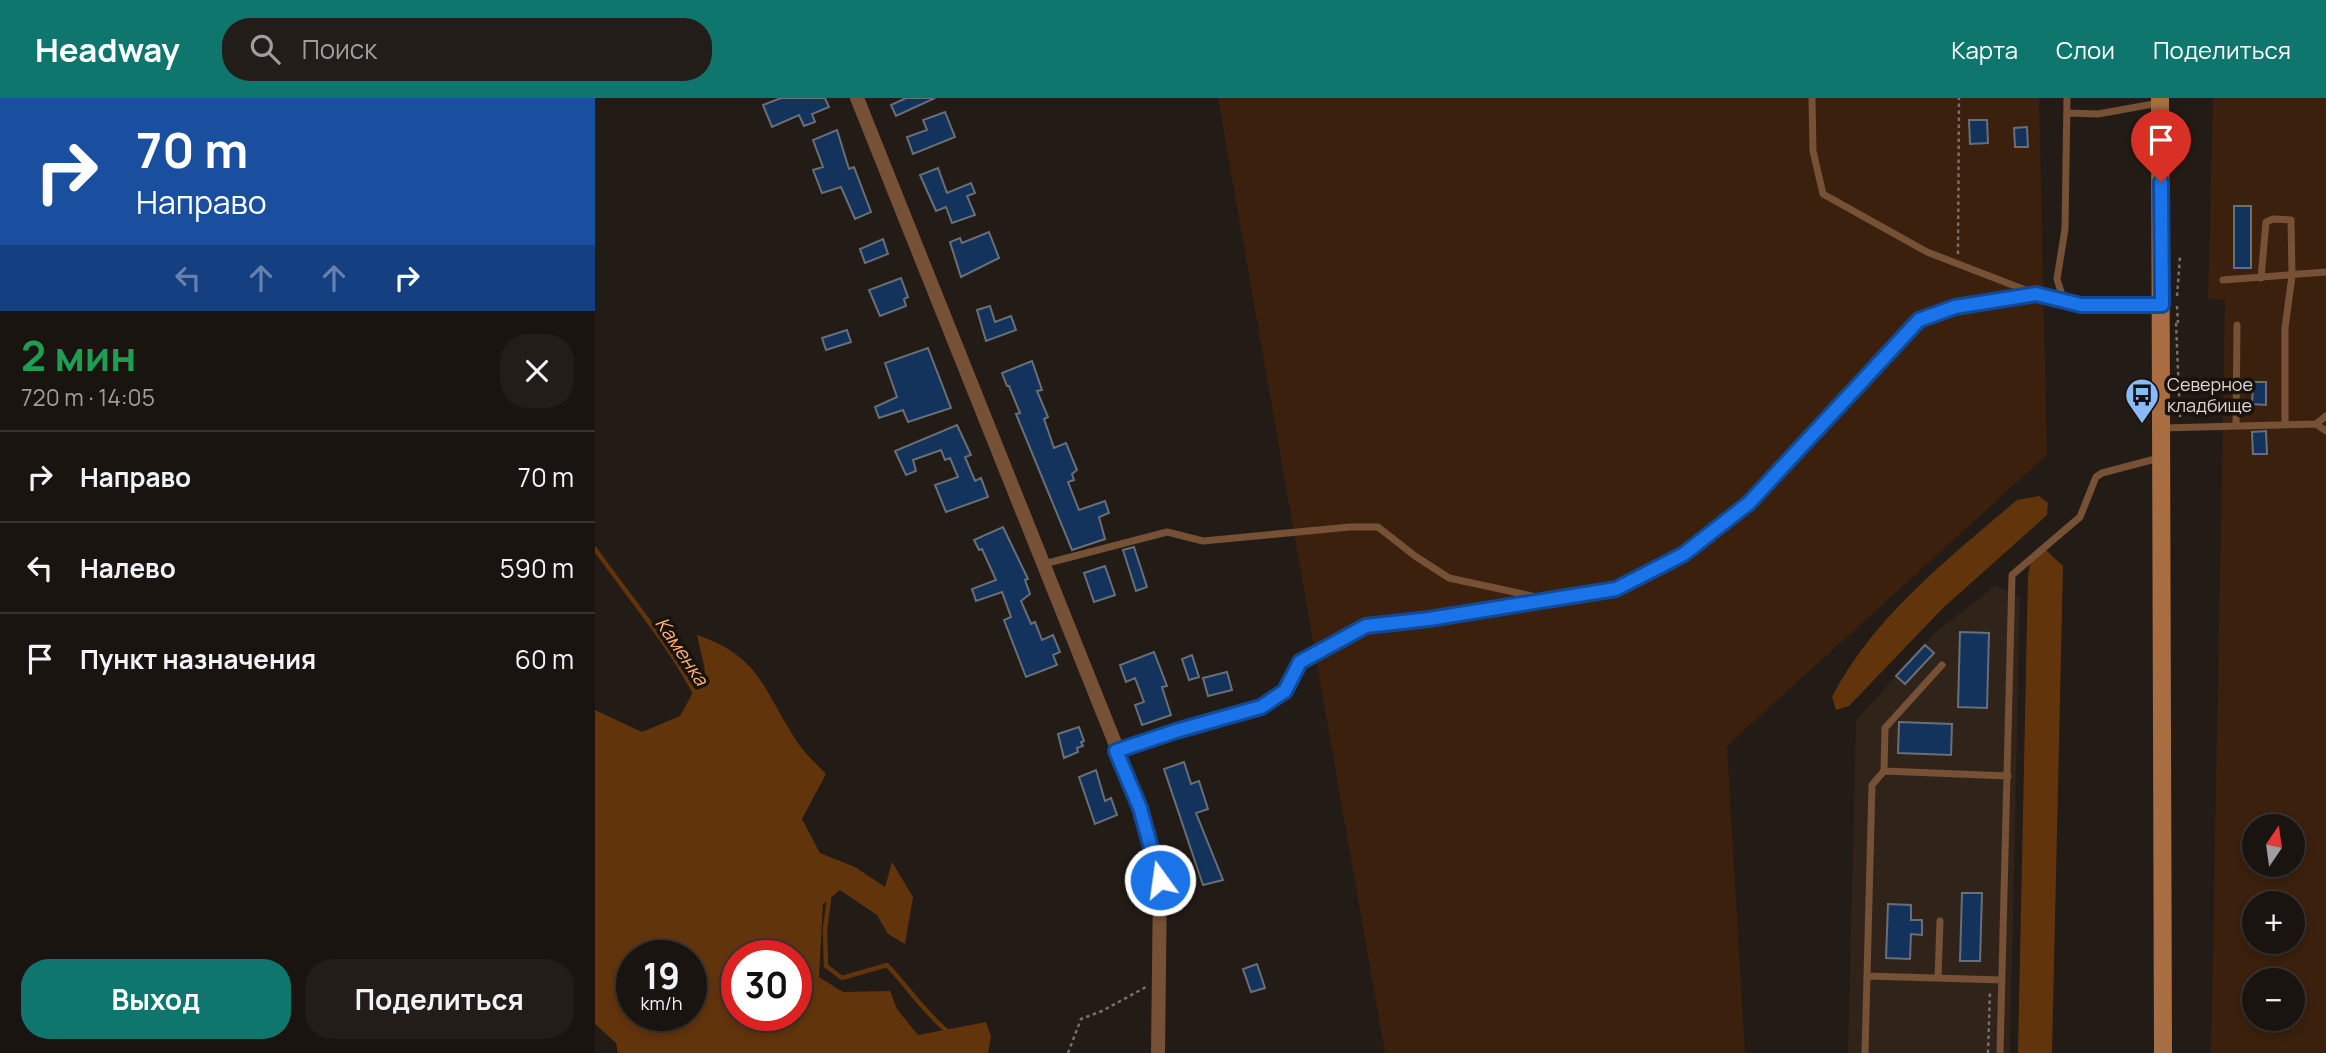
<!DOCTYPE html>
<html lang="ru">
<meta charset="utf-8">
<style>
:root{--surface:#1a1410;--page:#231d19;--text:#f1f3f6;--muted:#9f9e9f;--line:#383330;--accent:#0f766e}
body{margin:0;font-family:Manrope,sans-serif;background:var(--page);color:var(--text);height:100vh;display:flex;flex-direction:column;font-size:26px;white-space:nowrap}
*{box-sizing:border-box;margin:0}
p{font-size:23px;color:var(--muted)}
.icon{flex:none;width:38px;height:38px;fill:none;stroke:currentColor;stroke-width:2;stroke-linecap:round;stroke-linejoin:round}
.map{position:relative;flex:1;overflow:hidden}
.details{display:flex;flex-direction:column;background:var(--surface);width:595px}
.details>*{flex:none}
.hud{background:#1a4fa0;color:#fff;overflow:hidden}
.needle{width:46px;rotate:13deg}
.tools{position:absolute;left:1647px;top:716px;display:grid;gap:14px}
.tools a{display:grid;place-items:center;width:63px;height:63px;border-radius:50%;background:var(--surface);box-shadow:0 4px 10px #0003,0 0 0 2px var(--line);font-size:35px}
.speed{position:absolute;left:21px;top:842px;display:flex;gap:14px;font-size:35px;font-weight:700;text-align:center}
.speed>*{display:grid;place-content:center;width:91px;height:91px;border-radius:50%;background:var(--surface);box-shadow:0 4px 10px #0003,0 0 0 2px var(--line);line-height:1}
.speed small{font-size:18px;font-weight:400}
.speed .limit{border:10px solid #d22;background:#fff;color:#111}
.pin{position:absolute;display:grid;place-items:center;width:60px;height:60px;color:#fff;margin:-72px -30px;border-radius:50% 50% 50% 0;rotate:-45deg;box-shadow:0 0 7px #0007}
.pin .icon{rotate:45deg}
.me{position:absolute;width:77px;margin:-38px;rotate:346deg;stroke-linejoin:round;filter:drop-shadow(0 0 5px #0008)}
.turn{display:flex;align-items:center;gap:24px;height:147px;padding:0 21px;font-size:32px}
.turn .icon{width:91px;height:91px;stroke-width:2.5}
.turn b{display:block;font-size:49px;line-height:60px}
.lanes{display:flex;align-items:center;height:66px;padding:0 21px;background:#0003;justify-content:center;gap:35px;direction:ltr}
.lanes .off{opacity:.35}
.round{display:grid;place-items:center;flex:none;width:74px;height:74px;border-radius:28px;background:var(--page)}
.head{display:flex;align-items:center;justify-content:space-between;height:119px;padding:0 21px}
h1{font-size:42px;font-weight:700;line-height:52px;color:#1e9e55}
.button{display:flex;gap:14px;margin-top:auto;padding:14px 21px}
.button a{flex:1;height:80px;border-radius:28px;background:var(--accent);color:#fff;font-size:28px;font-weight:700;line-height:80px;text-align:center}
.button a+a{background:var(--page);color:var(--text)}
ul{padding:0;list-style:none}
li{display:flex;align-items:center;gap:21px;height:91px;padding:0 21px;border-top:2px solid var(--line)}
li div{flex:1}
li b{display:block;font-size:26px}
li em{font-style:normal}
header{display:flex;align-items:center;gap:42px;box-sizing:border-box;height:98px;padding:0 35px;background:var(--accent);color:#fff}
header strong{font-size:33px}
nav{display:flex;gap:38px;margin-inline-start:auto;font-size:24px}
.search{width:490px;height:63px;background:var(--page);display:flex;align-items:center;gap:18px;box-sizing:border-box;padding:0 24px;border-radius:28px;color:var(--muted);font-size:26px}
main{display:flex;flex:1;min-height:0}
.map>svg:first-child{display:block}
</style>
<header>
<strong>Headway</strong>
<div class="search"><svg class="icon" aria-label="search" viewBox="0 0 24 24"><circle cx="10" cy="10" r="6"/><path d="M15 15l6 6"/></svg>Поиск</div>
<nav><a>Карта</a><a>Слои</a><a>Поделиться</a></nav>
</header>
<main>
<section class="details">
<div class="hud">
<div class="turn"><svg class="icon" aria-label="right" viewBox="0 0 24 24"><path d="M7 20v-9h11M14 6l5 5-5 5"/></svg><div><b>70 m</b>Направо</div></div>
<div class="lanes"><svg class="icon off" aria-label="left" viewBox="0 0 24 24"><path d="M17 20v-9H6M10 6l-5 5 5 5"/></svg><svg class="icon off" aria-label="ahead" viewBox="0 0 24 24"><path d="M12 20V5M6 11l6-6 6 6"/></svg><svg class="icon off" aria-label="ahead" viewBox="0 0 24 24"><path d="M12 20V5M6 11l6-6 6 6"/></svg><svg class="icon" aria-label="right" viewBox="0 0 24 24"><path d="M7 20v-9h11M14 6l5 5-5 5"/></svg></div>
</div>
<div class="head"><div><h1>2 мин</h1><p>720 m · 14:05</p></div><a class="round"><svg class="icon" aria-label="close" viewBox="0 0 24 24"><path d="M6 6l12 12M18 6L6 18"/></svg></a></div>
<ul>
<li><svg class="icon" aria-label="right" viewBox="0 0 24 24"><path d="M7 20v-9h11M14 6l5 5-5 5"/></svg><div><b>Направо</b></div><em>70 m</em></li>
<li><svg class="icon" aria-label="left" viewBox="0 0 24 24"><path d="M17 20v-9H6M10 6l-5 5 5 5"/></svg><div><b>Налево</b></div><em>590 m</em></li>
<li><svg class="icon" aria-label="arrive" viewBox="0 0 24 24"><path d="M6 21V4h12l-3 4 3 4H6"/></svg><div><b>Пункт назначения</b></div><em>60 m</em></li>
</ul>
<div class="button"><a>Выход</a><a>Поделиться</a></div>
</section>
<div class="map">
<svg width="1731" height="955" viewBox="0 0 1731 955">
<rect width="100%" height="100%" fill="#231b16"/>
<path fill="#30231a" d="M1401,487L1425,500L1415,955H1253L1261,622L1341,534Z"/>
<path fill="#3a200d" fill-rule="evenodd" d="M623,0H1444L1452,357L1132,648L1150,955H790Z
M1618,0H1731V955H1616L1630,202L1613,201ZM1659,728H1698V766H1659ZM1659,805H1698V844H1659ZM1659,882H1698V920H1659Z"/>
<path fill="#61340c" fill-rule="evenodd" d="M1444,398L1453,405L1452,417L1348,510L1254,608L1241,612L1237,599C1278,519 1355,459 1422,402Z
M1451,452L1468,468L1457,955H1423L1433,477L1437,456Z
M102,537C164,558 167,589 199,639C207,653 220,664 231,676L207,721L225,755L260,769L290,789L297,764L318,799L310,846L293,836L282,817L245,792L228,806L224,879L248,894L295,893L302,911L323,937L391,924L396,939L393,955H23L21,945L0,926V612L47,634L85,618L110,572ZM37,858H96V917H37ZM142,858H201V917H142Z"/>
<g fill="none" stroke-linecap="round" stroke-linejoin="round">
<path stroke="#61340c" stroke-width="4.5" d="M0,451C35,500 77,549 104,603C119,632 116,668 137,693L153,696L157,711L190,734L195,757L217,769L235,793L230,831L231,868L247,880L292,867C313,889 329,914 352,933L349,955"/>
</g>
<path fill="#13335c" stroke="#686f77" stroke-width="2" d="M186,0H230L234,9L217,16L220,24L209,28L204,17L177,29L168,7Z
M311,0H340L301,18L296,7Z
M350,14L360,39L318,56L312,39L332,32L328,22Z
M1374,22H1392L1393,45L1375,46Z
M1432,29L1433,49H1420L1419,30Z
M242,32L254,71L259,69L276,114L260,121L246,89L227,95L218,72L228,69L218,42Z
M343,70L352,95L376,85L380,95L372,98L380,117L357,125L351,109L341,113L325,77Z
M1639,108H1656V170H1639Z
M394,134L404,160L366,179L355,144L365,140L367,145Z
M288,141L293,156L270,165L265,151Z
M306,180L313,199L309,201L311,208L285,218L274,192Z
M395,208L400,224L416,218L421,232L391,243L382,212Z
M252,232L256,244L231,252L227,240Z
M333,250L356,310L313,324L308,312L284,320L280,309L302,299L290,265Z
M437,263L447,292L442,293L453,319L449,321L459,350L471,345L482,372L477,376L479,382L473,384L484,412L510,403L514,415L504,419L510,441L477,452L421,316L425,315L414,288H412L407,275Z
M1658,284H1671V307L1657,306Z
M362,327L376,357L370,359L380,383L386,380L393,399L351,414L340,387L363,379L355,360L350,362L346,352L318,362L321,373L311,377L300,353Z
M1671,333L1672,356H1658L1657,334Z
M408,429L433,481L430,482L435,496L426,503L436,526L440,524L447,542L458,537L465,554L458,557L462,567L431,579L409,522L416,519L407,494L381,503L377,491L401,482L387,451L384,452L379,442Z
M539,449L552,489L541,493L528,452Z
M510,468L520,497L499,504L489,475Z
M1365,534L1394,535L1392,610L1363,609Z
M1330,547L1339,555L1310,586L1301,578Z
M559,554L572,588L567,589L576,617L547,627L540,607L549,604L540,580L531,584L525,567Z
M597,557L604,579L594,582L587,561Z
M632,574L637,592L613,598L608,580Z
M1304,624L1357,626L1356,657L1303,655Z
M484,629L489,643L486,644L488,648L482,650L483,654L469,660L463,636Z
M589,664L596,686L604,683L613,711L601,715L628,782L608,787L569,671Z
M501,672L510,703L516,700L522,717L500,726L484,679Z
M1367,795H1387L1385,863H1365Z
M1293,806L1316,807V822H1327V837L1316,836L1315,861L1291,860Z
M662,866L670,890L656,894L648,871Z"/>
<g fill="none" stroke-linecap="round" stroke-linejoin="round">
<path stroke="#77706c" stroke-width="2.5" stroke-dasharray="3.5 3.5" stroke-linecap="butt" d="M1363,156L1364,0
M1582,198L1585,159
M1582,208L1583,225
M1581,225L1585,319
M473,955L486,921L507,913L551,889
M1393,955L1395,892"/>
<path stroke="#765136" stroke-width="7" d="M1217,0L1218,53L1228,96L1332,154L1441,196L1486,207H1566
M1472,15L1503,16L1564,5
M1666,180L1671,124L1678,121L1696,122L1697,178L1690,230V327
M1628,182L1731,174
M1469,203L1462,181L1470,131L1472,0
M1721,326L1731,318
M1641,328L1642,227
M1568,330L1721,326L1731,333
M449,466L572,434L608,443L755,429H783L820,458L854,480L951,501
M522,653L581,633L666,609L690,593L705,564L771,528L834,521L1021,491L1089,456L1154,405L1324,222L1360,209L1441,196
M1289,673L1290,630L1347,567
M1272,878L1407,882
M1343,880L1345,823
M1270,955L1277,687L1289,673L1413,678
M1405,955L1417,477L1485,419L1501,379L1507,375L1564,360"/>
<path stroke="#765136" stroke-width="14" d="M262,0L546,710L565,782L563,955"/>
<path stroke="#a86d40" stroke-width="18" d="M1565,0L1568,955"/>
</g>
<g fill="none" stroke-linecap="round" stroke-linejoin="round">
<g stroke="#114b97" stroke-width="18">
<path id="route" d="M565,782L545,710L521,653L581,633L666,609L690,593L705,564L771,528L834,521L1021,491L1089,456L1154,405L1324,222L1360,209L1441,196L1486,207H1567L1566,84"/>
</g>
<use href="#route" stroke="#1a73e8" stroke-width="12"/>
</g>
<defs>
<g id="bus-pin" transform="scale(1.75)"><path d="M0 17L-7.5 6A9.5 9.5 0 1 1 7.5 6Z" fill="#89bafc" stroke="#19120d"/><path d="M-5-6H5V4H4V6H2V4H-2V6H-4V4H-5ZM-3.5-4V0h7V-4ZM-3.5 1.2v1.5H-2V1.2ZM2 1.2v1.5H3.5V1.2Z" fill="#111"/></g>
</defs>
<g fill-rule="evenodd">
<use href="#bus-pin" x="1547" y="297"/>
</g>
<g text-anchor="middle" stroke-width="7" stroke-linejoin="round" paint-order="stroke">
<g font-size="18" fill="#dcd7d4" stroke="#19120d" text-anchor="start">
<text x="1572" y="293">Северное<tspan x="1572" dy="21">кладбище</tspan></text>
</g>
<g font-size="19" font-style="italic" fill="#ffb37d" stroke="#19120d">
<text transform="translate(87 553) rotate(56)" y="7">Каменка</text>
</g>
</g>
</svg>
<div class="tools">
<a><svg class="needle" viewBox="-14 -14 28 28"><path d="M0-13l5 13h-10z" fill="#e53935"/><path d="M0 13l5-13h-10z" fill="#9f9e9f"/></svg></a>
<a>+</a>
<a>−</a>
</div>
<div class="speed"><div>19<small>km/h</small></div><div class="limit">30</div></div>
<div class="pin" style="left:1566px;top:84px;background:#d93025"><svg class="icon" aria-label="arrive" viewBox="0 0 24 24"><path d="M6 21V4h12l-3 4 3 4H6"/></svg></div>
<svg class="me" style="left:565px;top:782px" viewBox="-20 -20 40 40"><circle r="17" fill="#1a73e8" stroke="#fff" stroke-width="3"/><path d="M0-11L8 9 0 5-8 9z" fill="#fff"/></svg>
</div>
</main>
